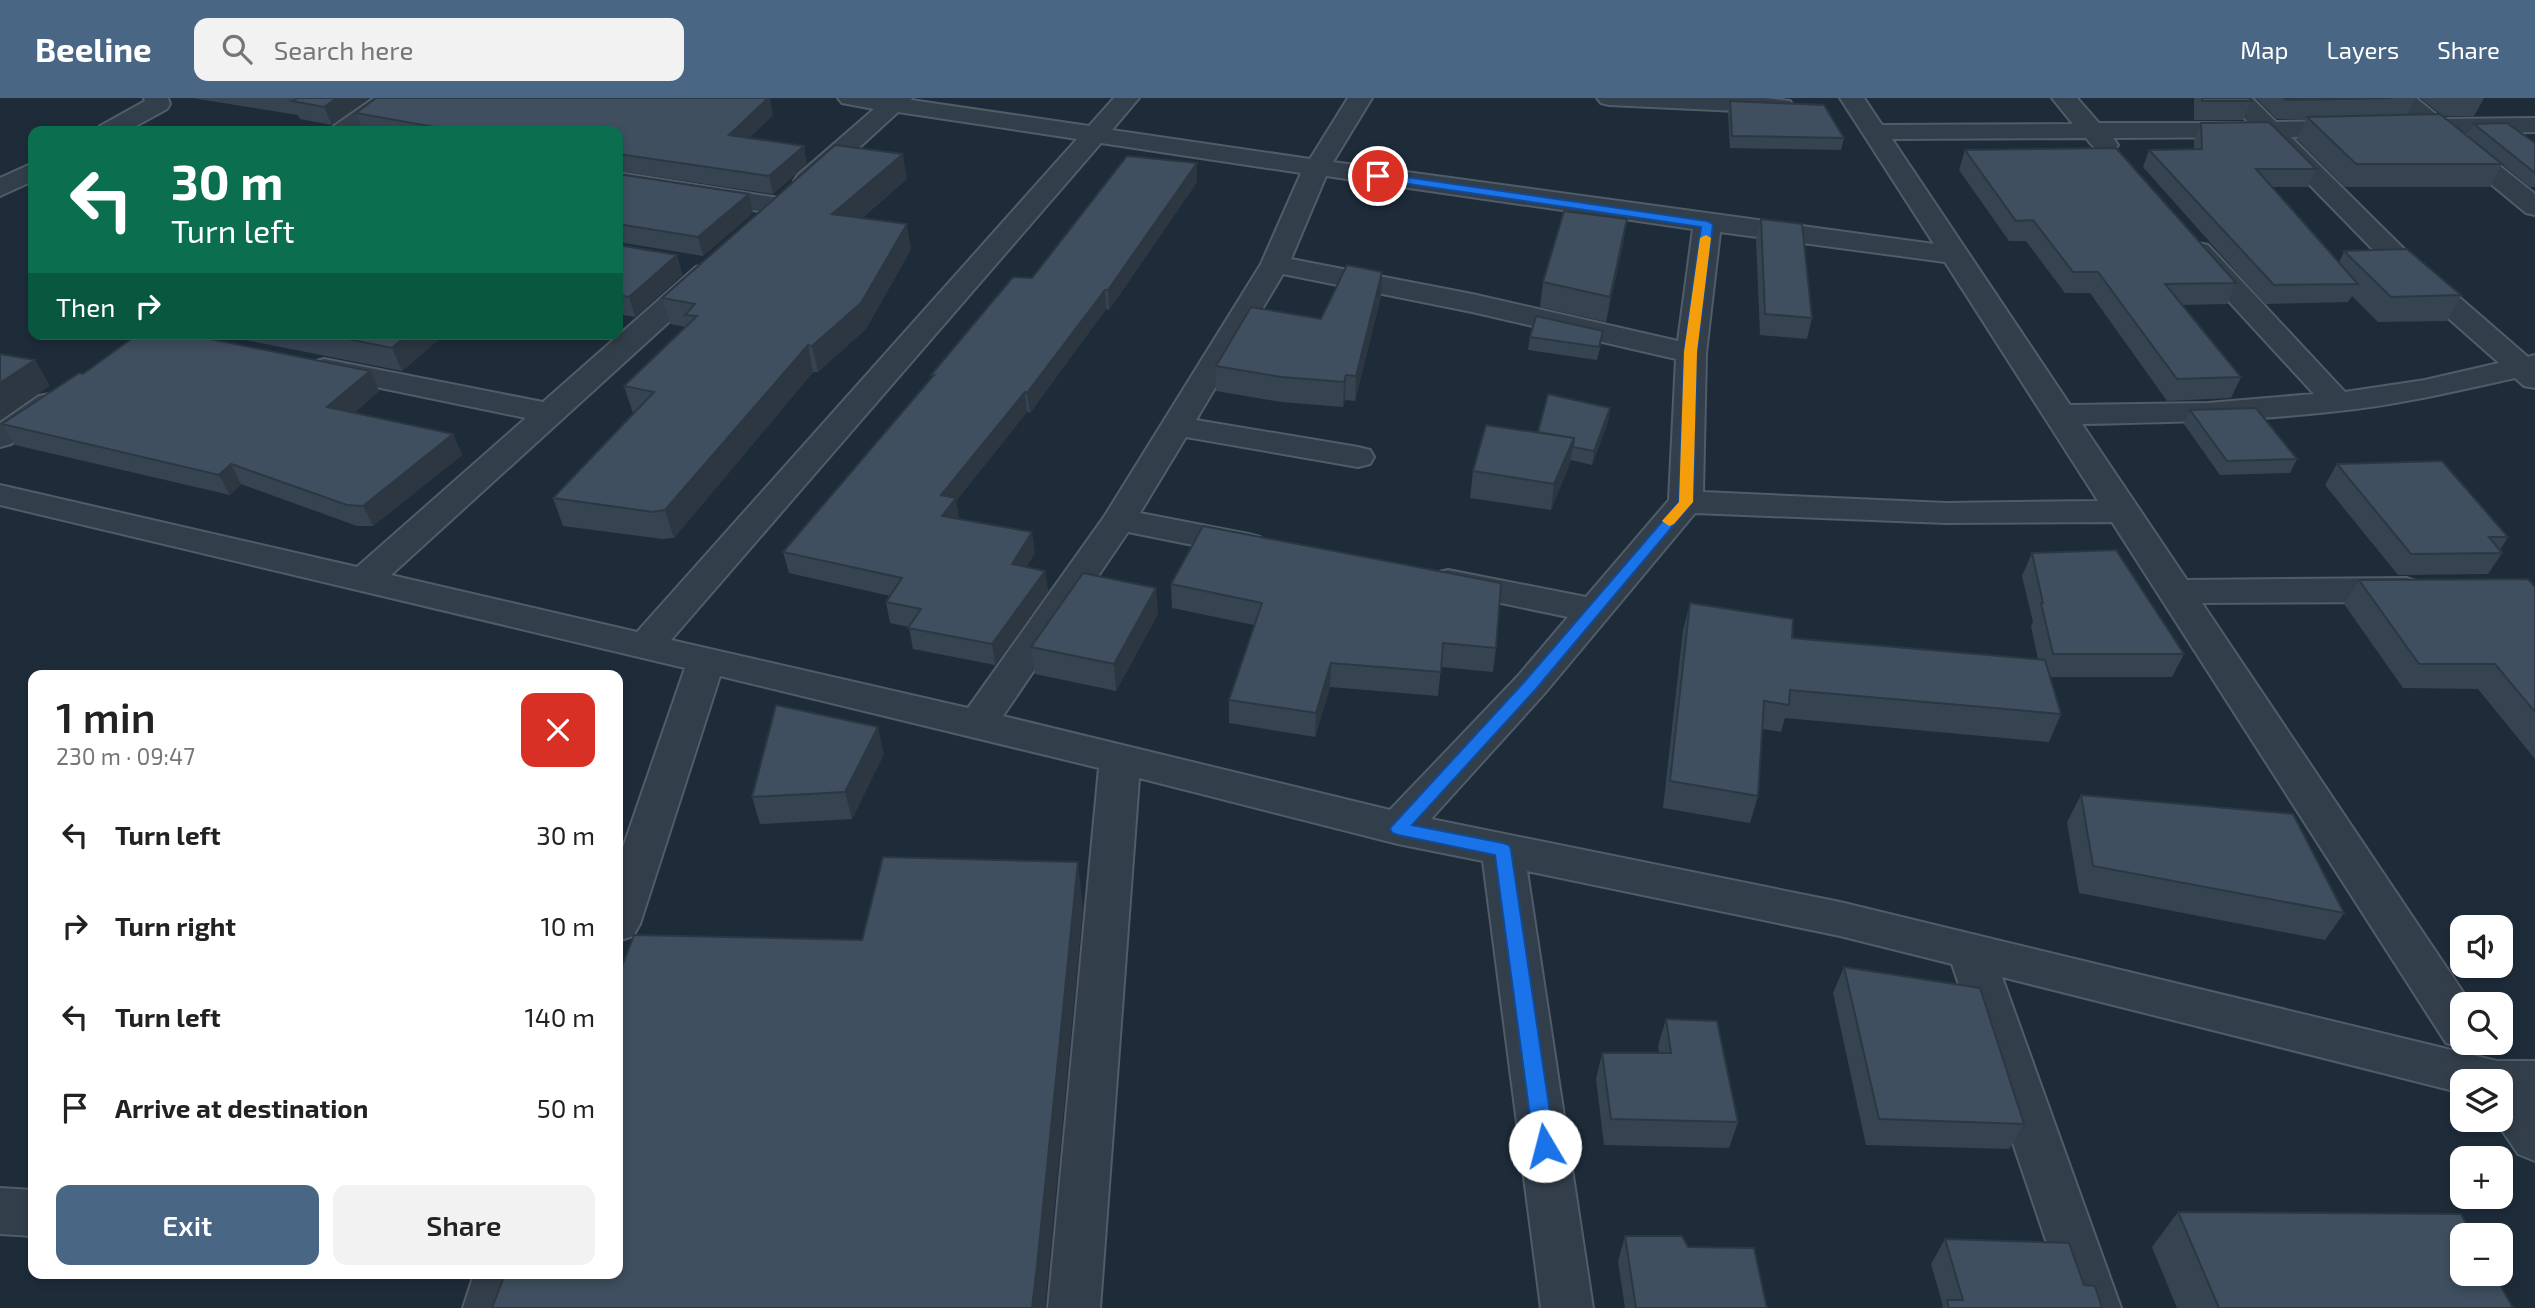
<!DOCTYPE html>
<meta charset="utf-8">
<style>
:root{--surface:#fff;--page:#f2f2f2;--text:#222;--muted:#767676;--accent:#496685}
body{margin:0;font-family:"Exo 2",sans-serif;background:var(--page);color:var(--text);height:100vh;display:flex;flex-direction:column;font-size:26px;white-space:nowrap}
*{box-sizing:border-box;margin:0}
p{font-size:23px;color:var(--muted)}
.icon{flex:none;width:38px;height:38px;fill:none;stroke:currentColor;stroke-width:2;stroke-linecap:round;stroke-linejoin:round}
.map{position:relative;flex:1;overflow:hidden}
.details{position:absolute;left:28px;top:572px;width:595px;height:609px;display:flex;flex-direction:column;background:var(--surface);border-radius:14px;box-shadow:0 4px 10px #0003}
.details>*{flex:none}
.guide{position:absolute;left:28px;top:28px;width:595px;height:214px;border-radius:14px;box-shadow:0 4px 10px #0003;background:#0b6e4f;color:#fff;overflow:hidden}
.buttons{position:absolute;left:2450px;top:817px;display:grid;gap:14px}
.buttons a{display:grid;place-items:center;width:63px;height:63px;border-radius:14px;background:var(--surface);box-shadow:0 4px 10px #0003;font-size:35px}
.pin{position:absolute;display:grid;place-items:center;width:60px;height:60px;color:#fff;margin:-30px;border:4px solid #fff;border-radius:50%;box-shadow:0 2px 7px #0007}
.me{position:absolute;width:77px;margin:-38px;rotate:352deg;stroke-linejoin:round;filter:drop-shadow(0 0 5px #0008)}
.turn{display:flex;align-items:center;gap:24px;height:147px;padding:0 28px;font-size:32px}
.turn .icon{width:91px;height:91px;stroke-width:2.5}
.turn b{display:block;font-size:49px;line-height:60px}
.then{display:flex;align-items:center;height:66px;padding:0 28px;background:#0003;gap:14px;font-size:26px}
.round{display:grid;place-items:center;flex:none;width:74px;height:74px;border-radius:14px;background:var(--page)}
.summary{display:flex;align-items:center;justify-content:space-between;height:119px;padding:0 28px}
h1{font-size:42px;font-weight:600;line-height:52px}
.action{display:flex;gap:14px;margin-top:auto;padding:14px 28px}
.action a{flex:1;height:80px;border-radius:14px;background:var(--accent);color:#fff;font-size:28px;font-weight:600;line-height:80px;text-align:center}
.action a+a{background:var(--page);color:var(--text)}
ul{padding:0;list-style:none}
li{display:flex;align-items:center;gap:21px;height:91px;padding:0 28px}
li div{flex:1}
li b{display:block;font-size:26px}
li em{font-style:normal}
header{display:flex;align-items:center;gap:42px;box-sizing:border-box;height:98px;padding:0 35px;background:var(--accent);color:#fff}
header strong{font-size:33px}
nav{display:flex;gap:38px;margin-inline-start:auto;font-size:24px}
.search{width:490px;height:63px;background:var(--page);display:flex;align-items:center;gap:18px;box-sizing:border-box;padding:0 24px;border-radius:14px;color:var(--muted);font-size:26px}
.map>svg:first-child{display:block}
</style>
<header>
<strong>Beeline</strong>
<div class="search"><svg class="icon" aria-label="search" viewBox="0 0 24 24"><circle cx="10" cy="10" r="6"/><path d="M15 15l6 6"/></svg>Search here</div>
<nav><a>Map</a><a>Layers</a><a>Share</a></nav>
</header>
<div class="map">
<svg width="2535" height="1210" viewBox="0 0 2535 1210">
<rect width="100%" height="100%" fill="#1e2c3a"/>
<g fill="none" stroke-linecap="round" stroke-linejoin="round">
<g stroke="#505c68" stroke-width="4">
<path id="street" d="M144,0H168L170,6L167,11L127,33H97L100,28L145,3Z
M374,0H402L359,33H331L334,28Z
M838,0H912L911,2L1089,28L1114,0H1139L1112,32L1310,61L1348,0H1372L1333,64L1934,146L1840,0H1864L1882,27L2073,26L2052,0H2077L2099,25H2249L2226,0H2252L2276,24L2413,22L2389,0H2416L2442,21L2535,20V34L2460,36L2535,96V117L2526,115L2430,36L2291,39L2407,154L2528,259L2535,257V290L2524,288L2515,280C2456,293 2398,307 2338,313C2253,323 2168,324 2082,326L2187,482L2406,480L2419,484L2424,492L2419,500L2406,504L2202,505L2471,906H2462V945H2477L2462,950L2446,945L2112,424L1946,425L1695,415L1544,596L1431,721L1840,804L2497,963H2535V1063L2518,1056L2495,1022H2501V984H2462V995L2002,879L2121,1210H2069L1952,866L1840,838L1527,773L1593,1210H1541L1483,763L1398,746L1139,680L1100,1210H1048L1099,670L720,578L640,826L633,838L618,843V764L685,570L0,407V387L357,469L526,320L313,276L309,270L313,264L324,261L543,304L696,169L706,167L716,169L720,175L716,181L391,477L637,534L1077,41L898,14L816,89L807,91L798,89L794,83L798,77L874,11L842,5ZM2263,39L2387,166L2499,265L2425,282L2345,294L2208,147L2198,145L2188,147L2184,153L2188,159L2314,296L2208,305L2070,307L1892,41L2086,40C2095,51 2099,56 2114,52L2118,47L2113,40ZM1101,45L1301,75L1261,166L1104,419L968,610L671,542ZM1326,78L1693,131L1678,243L1472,196L1291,161ZM1720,134L1945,164L2098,403L1946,405L1703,394L1706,255ZM1283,176L1472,214L1676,261L1669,402L1586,499L1448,472L1435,475L1430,483L1435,491L1448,494L1568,519L1518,578L1390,712L1003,618L1128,434L1248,458L1260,455L1265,447L1260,439L1248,436L1140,415L1186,339L1358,369L1370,366L1374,359L1370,352L1358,349L1196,322Z
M1597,0H1765L1790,3L1793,8L1790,13L1781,15L1609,7L1601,5Z
M33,65V83L0,98V80Z
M618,75L779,100L788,102L792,108L788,114L779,116L618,91Z
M50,296L61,298L66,305L61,312L11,346L0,349V325L39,298Z
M0,1090L33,1092V1138L0,1136Z
M474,1176H526L515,1210H463Z"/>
</g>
<use href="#street" fill="#323e4a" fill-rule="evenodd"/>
</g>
<path fill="#364452" d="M192,0H369L332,27L300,21L298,17Z
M2194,0H2249L2251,3L2243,22H2194Z
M2256,0H2416L2407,17L2467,38L2474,26L2535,45V89H2530L2502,66L2490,89H2345L2297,41L2306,21H2277Z
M2420,0H2484L2474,18H2443Z
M1730,3L1844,40L1841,52L1730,50L1728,15Z
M356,15L773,17L749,40L807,66L773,96L618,73V33H363Z
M2201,25L2316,71L2308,89H2271L2339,165L2344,153L2461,197L2447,223L2378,224L2352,198L2348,204L2265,206L2143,69L2149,52L2194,51V42Z
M1965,52L2236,185L2227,206L2182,207L2241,279L2231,300L2167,303L2090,195H2065L2026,143H2009L1959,72Z
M1197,65V84L1109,212L1106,211L1030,315L1027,314L956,403L959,421L1035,455L1026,469L1045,473L1048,494L995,567L913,551L909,529L890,525L886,504L890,498L789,475L783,454L932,280L931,277L1032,180Z
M618,76L749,96L753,115L703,158L618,144Z
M907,81L862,120L911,151L866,231L818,274H813L674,440L662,441L563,428L553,400L634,315H633L624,288L686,229L670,226L662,200Z
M1627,121L1623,146L1606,224L1540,209L1543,184Z
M1761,121L1812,220L1807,241L1760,237L1756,141Z
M618,147L677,157L682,177L635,219L618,216Z
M1381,198L1355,303L1345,302L1343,309L1281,304L1216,293V268Z
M215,236H445L402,273Z
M483,236H526L519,242Z
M1530,239L1601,246L1597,262L1528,252Z
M370,273L379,293L354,315L453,336L462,357L373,428H357L241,386L230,397L15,347L2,326L83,276Z
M1610,310L1608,324L1592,367L1571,362L1551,412L1470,400L1473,373Z
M2190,312L2297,361L2290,375L2220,377L2184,326Z
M2337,366L2508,439L2500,452L2502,455L2488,476L2398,477L2325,387Z
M2032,455L2184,556L2172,579H2050L2061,616L2049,644L1785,620L1781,634L1762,631L1758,698L1750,725L1663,710L1683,532L1690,505L1792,540L2038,561L2031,528L2033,524L2022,478Z
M2359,482L2535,489V661L2478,591L2403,590L2344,506Z
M1171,486L1496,550L1493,574L1441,569L1438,598L1330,589L1315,639L1229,625V602L1254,527L1172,510Z
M1158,516L1116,593L1035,576L1031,549Z
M884,656L852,721L760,726L752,699Z
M2081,697L2344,815L2325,842L2079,795L2067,724Z
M1844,869L2024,1026L2009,1051L1866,1047L1833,895Z
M1666,921L1738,1024L1729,1050L1604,1047L1596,981L1602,955H1659L1658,948Z
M2178,1114L2513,1210H2177L2152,1149Z
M1625,1138L1767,1210H1625L1618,1163Z
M1945,1141L2084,1187L2102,1210H1942L1943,1208L1931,1166Z"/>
<path fill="#2c3742" d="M337,0H369L332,27L324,9Z
M768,0H770L773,17L733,56L729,37Z
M804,48L807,66L773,96L769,78Z
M903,56L907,81L837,141L832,116Z
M1197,65V84L1109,212L1108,192Z
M749,96L753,115L703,158L698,139Z
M1627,121L1623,146L1606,224L1610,199Z
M907,126L911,151L866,231L818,274L812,248Z
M677,157L682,177L635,219L629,199Z
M1382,174L1381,198L1355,303L1356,278Z
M1105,192L1106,211L1030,315L1027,295Z
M408,236H445L402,273L392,250Z
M517,236H526L519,242Z
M808,247L813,274L674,440L665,412Z
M35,262L50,288L0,322V285Z
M370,273L379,293L337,330L327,309Z
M1346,277L1345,302L1343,309L1344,284Z
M1025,294L1027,314L956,403L959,421L942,418L941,397Z
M1610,310L1608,324L1592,367L1594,353Z
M453,336L462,357L373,428L363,408Z
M1574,340L1570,366L1551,412L1554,386Z
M231,366L241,386L230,397L219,377Z
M1032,434L1035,455L1015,487L1012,466Z
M1045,473L1048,494L995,567L992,546Z
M1156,490L1158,516L1116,593L1114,566Z
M1331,565L1330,589L1315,639L1316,615Z
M878,629L884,656L852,721L845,694Z
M1078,764L1083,810L1045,1210H1032Z"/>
<path fill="#3f4f5f" stroke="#2c3742" stroke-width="2" d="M298,0H337L324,9L292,3Z
M376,0H768L729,37L804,48L769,78L618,56V33H435L440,30L356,15Z
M2202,0H2249L2251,3H2202Z
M2284,0H2391L2286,2Z
M1730,3L1824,7L1844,40L1732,38Z
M2440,16L2502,66H2356L2307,19Z
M2269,24L2316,71H2256L2358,186L2274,187L2149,52L2202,51L2201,25Z
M2507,25L2535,45V75L2474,26Z
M835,47L903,56L832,116L907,126L861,205L812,248L808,247L665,412L653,414L553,400L654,294L624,288L697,218L685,217L695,206L662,200Z
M2116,50L2236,185L2165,186L2241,279L2177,281L2098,174H2073L2033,122L2016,123L1965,52Z
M1127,58L1197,65L1108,192H1105L1027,295L1025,294L941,397L956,400L942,418L1032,434L1012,466L1045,473L992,546L908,530L921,511L886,504L902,480L783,454L934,277H931L1013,179L1032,180Z
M618,76L749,96L698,139L618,126Z
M1564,113L1627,121L1610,199L1543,184Z
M1761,121L1802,126L1812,220L1765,216Z
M618,147L677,157L629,199L618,197Z
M2407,151L2461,197L2391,199L2344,153Z
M1347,167L1382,174L1356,278L1346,277L1344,284L1281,279L1216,268L1251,209L1321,221Z
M1536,218L1603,233L1599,249L1530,239Z
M138,236H185L370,273L327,309L453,336L363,408L347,407L231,366L219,377L2,326L79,275L83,276Z
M323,236H408L392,250Z
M0,256L35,262L0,285Z
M1548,296L1610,310L1594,353L1573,349L1574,340L1538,334Z
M2256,310L2297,361L2227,363L2190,312Z
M1486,327L1574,340L1554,386L1473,373Z
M2442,363L2508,439H2489L2502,455L2411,456L2337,366Z
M1203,428L1501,485L1496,550L1443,545L1441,574L1331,565L1316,615L1229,602L1262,505L1171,486Z
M2116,452L2184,556H2053L2041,505H2043L2032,455Z
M1083,475L1156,490L1114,566L1031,549Z
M2528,481L2535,489V614L2495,566H2419L2359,482Z
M1690,505L1793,521L1792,540L2045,562L2061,616L1790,592L1789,607L1764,603L1758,698L1670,683Z
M776,607L878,629L845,694L752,699Z
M2081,697L2293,716L2344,815L2093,768Z
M883,759L1078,764L1037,1168L1032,1210H492L505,1176H618V879L634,837L862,842Z
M1844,869L1980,890L2024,1026L1879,1021Z
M1666,921L1717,923L1738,1024L1611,1021L1602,955H1671Z
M2178,1114L2461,1116L2473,1138H2462V1176H2494L2513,1210H2219Z
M1625,1138H1682L1688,1149L1754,1150L1767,1210H1636Z
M1945,1141L2069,1145L2084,1187L2095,1188L2102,1210H1949L1947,1202H1963Z"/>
<path fill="#1a73e8" stroke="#114b97" stroke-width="2" d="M1378,75L1707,123L1713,126L1697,254L1693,404L1536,591L1412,727L1503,745L1509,747L1511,752L1555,1048L1552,1055L1545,1057L1537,1055L1534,1048L1495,757L1398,737L1392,735L1390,730L1525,583L1679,404L1684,254L1701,129L1374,81V76Z"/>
<path fill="#f59e0b" d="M1706,137L1711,140L1697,254L1693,404L1674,426L1669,428L1662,423L1679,404L1684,254L1700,140Z"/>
</svg>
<div class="buttons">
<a><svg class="icon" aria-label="sound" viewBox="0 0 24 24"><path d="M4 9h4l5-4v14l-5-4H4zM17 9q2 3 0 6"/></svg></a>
<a><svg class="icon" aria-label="search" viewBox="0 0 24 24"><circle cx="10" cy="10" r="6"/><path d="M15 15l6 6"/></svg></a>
<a><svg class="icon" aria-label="layers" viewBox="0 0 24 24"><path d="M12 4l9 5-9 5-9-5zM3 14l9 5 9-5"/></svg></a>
<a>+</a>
<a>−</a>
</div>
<div class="pin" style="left:1378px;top:78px;background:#d93025"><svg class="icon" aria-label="arrive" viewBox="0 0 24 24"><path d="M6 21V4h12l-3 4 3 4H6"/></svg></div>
<svg class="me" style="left:1545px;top:1048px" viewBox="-20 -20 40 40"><circle r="19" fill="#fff"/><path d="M0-13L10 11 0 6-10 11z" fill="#1a73e8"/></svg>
<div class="guide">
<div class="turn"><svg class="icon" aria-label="left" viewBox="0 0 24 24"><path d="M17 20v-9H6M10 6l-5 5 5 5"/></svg><div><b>30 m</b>Turn left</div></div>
<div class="then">Then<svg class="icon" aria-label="right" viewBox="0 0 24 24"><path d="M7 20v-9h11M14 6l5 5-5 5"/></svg></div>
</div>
<section class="details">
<div class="summary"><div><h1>1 min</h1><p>230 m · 09:47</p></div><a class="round" style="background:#d93025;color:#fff"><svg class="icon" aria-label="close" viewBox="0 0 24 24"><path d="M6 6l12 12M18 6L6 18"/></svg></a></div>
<ul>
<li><svg class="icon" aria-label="left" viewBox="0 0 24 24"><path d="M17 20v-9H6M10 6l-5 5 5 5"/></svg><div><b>Turn left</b></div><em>30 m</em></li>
<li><svg class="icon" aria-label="right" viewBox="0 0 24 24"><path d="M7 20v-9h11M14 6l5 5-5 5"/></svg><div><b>Turn right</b></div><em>10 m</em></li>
<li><svg class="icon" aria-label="left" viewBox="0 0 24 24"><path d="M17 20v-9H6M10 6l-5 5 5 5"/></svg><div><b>Turn left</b></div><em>140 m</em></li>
<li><svg class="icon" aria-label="arrive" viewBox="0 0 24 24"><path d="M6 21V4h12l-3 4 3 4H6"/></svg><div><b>Arrive at destination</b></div><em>50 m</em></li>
</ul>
<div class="action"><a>Exit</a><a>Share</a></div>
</section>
</div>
